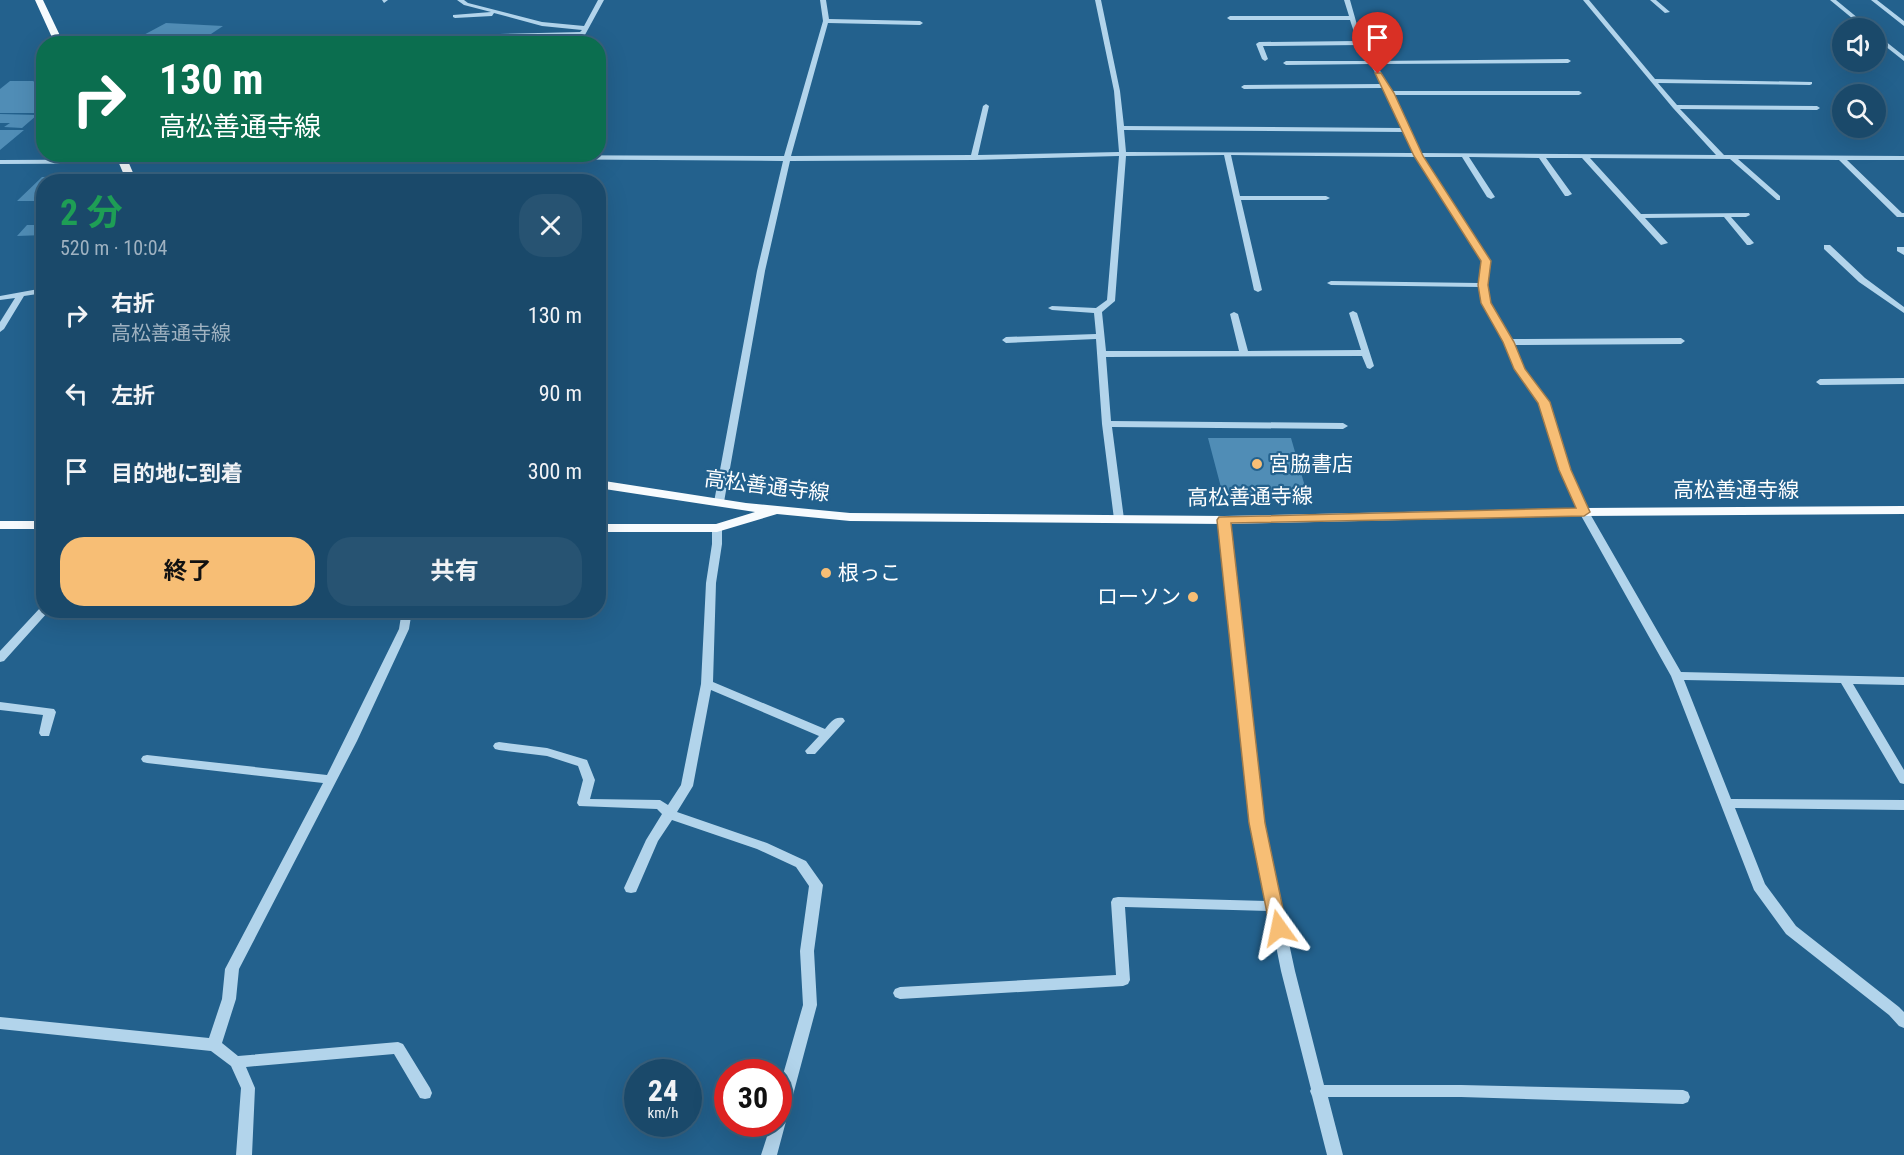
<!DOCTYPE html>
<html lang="ja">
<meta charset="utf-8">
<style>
:root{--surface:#1a496a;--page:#275372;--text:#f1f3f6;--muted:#9fb2c1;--line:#38617e;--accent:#f7be75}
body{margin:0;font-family:"Roboto Condensed","Noto Sans JP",sans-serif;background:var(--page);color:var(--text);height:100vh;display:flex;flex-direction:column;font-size:22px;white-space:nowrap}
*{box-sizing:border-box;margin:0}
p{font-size:20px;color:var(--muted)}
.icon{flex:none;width:33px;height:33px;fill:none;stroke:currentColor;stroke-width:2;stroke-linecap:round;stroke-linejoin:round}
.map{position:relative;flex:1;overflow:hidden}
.side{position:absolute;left:36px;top:174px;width:570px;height:444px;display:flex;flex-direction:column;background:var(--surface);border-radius:24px;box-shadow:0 6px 24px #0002,0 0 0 2px var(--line)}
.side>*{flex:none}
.banner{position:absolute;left:36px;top:36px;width:570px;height:126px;border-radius:24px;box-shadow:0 6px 24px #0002,0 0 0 2px var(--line);background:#0b6e4f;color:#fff;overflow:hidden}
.fabs{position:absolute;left:1832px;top:18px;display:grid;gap:12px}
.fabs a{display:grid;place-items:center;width:54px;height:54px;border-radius:50%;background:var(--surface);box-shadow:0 6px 24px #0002,0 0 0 2px var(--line);font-size:30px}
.speed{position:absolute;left:624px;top:1059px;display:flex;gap:12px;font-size:30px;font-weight:700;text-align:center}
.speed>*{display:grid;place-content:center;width:78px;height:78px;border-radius:50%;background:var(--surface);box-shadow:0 6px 24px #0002,0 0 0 2px var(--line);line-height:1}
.speed small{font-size:15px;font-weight:400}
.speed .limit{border:9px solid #d22;background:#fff;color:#111}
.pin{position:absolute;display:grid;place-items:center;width:51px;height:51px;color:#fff;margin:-62px -26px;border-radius:50% 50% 50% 0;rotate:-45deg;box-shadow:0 0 6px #0007}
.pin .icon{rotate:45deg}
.me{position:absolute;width:66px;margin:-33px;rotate:348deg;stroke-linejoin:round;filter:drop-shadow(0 0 4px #0008)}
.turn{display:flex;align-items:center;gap:21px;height:126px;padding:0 24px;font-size:27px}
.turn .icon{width:78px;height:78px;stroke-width:2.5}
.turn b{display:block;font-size:42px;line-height:51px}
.round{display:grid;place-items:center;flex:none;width:63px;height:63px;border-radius:24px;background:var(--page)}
.headline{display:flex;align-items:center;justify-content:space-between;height:102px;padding:0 24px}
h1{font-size:36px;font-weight:700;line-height:45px;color:#1e9e55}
.button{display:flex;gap:12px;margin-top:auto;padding:12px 24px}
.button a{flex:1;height:69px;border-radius:24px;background:var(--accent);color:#111;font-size:24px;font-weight:700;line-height:69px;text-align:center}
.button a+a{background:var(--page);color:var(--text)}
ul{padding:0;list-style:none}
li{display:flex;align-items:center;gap:18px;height:78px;padding:0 24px}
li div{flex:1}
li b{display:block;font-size:22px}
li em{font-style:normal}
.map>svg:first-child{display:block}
</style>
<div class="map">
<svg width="1904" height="1155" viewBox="0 0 1904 1155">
<rect width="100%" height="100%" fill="#23618d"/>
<path fill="#508db6" d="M166,23L223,26L196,44H134L142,38H138Z
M10,81H33L44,89V106L36,113H0V89Z
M0,114L37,115L22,128L4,127L10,123H0Z
M0,130H24L0,150Z
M77,176L71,182H44V201H17L42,177Z
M27,225H44V235L17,236Z
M1208,438H1291L1306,490H1279V494L1223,495Z"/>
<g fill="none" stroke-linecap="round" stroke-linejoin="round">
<path fill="#b2d4eb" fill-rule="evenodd" d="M382,0H388L384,3Z
M457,0H464L468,3L542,22L584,26L598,0H604L580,44H574L578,36L458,38L457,37L460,35L580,32L582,30L542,26L494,13L492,16L455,18L453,17V15L491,12L464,5Z
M820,0H826L829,19L920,21L923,23L920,25L828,23L791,156L971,155L983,106L986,104L989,106L978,155L1119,152L1114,91L1095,0H1101L1120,91L1124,126L1402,128L1384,88L1244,89L1241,87L1244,85L1382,84L1370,64L1286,65L1283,63L1286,61H1368L1365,51L1360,45L1263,46L1268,59L1265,61L1262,59L1256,44L1259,42L1357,41L1350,20H1230L1227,18L1230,16H1349L1344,0H1350L1361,39L1371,51L1374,61L1568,59L1571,61L1568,63L1376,64L1392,91H1579L1582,93L1579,95H1394L1420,153L1716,155L1673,108L1583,0H1589L1655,79L1812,82V84L1810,85L1658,83L1677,105L1817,106L1820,108L1817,110L1680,109L1724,155L1904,156V160H1847L1902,213H1904V217H1897L1839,160L1738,159L1780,196V200H1777L1730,159L1590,158L1641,214L1749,213L1750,215L1746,217H1731L1754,243L1750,245H1747L1724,217L1645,218L1668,243L1661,245L1582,158H1546L1572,194L1568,196H1565L1539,158L1469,157L1495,197L1491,199L1487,197L1462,157H1423L1490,260L1487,285L1490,303L1511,339L1681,338L1685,341L1681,344L1513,345L1523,369L1549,402L1570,469L1589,512L1681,672L1904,677V685L1853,684L1904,770V784L1900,783L1841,683L1684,680L1731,799L1904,800V810L1735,808L1765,884L1796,926L1899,1007L1904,1012V1028L1899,1026L1889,1015L1786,934L1754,890L1671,676L1579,512L1560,469L1540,402L1515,369L1504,342L1482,303L1479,287L1331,285L1327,283L1331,281L1479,283L1482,260L1416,157L1231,155L1240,196H1326L1330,198L1326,200H1241L1262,290L1258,292L1254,290L1224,155L1126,156L1115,301L1102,312L1106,351H1239L1230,314L1234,312L1238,314L1248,351L1361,350L1349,313L1353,311L1357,313L1374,366L1370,369L1367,368L1362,356L1106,357L1111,421L1343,423L1348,426L1343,429L1112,427L1124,519L1119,522L1114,519L1102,424L1096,339L1006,343L1002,340L1006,337L1096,334L1094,313L1052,310L1048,308L1052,306L1096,308L1107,300L1119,156L974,160L790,161L765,271L724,502L719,505L714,502L757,271L783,161L496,159L415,162L0,164V160L415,158L496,155L784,156L823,21ZM1124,130L1404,132L1413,153L1126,152Z
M1650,0H1656L1670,12L1665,13Z
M1830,0H1836L1870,28H1864Z
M1871,0H1877L1904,21V26Z
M1875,33L1904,56V61L1875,38Z
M1824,245H1830L1865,278L1904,307V313L1859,282L1824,249Z
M1897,247H1904V255L1897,251Z
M44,288V293L24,296L4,329L0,332V322L15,298L0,300V296Z
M1904,378V384L1820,385L1816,382L1820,379Z
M1224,517L1229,520L1263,823L1295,971L1324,1085H1461L1683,1090L1688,1092L1690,1097L1688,1102L1683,1104L1461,1097H1328L1343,1155H1327L1312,1096L1310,1091L1311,1089L1281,971L1269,911L1125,907L1130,980L1128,984L1123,986L900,999L895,997L893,993L895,989L900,987L1116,975L1111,902L1113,898L1118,897L1267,901L1251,823L1219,520Z
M717,525L722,528V544L716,583L713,682L825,729C830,723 834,716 843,718L845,721L815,754H807L805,751L819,736L711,690L693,786L677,812L767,843L806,861L823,885L814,951L817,1005L777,1155H761L771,1124H778V1092L803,1005L800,951L809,886L796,867L757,849L672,820L658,841L636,892L631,893L626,892L624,888L646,840L662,814L657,809L579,806L577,803L583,780L578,766L547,756L499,750L495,749L493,746L495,743L499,742L547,748L587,760L595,780L590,799L660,800L668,805L681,785L701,684L706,583L712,544V528Z
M44,607V610H49L48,612L4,661L0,662V651L40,608Z
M402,610H412L409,629L357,741L239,969L236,999L222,1043L238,1056L398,1042L403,1044L430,1088L432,1093L430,1098L425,1099L420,1098L394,1054L246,1067L255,1088L252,1155H236L241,1088L231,1066L211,1051L0,1029V1017L209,1038L222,999L225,969L323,783L147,763L143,762L141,759L143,756L147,755L327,775L399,629Z
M0,702L54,709L56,712L49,736H41L39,733L43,715L0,710Z"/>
<path fill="#f7fbfe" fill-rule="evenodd" d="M35,0H43L64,44H55Z
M115,154H125L137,182H127Z
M598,480L746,503L850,513L1224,516L1584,508L1904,506V514L1584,516L1224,524L850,521L777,514L717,532H598V524H716L755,512L598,488Z
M0,521H44V529H0Z"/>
</g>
<path fill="#f7be75" stroke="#a17c4c" stroke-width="1.5" d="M1375,73H1381L1394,93L1423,156L1491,261L1488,285L1491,303L1514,342L1525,369L1550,402L1571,470L1590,512L1584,516L1231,523L1265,823L1287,928L1285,933H1272L1270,928L1249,823L1217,520L1219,517L1576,508L1559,470L1538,403L1514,369L1503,342L1481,303L1478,285L1481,261L1414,156Z"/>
<g fill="#f7be75" stroke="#23618d" stroke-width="2">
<circle cx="1257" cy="464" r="6"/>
<circle cx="826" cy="573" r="6"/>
<circle cx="1193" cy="597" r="6"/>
</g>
<g text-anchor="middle" stroke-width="4.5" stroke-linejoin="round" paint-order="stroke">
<g font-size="21" fill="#fff" stroke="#23618d" text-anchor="start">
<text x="1269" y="471">宮脇書店</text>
<text x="838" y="580">根っこ</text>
<text x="1181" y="604" text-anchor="end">ローソン</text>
</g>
<g font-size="21" fill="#fff" stroke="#23618d">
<text transform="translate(767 486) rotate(7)" y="7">高松善通寺線</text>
<text x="1736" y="497">高松善通寺線</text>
<text transform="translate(1250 497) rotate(-1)" y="7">高松善通寺線</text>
</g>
</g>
</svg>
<div class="fabs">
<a><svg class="icon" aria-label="sound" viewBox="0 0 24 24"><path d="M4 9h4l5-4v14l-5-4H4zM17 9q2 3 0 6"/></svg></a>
<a><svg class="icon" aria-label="search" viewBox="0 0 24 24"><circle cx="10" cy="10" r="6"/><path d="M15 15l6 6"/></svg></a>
</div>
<div class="speed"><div>24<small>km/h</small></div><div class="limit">30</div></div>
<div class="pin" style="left:1378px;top:74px;background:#d93025"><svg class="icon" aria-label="arrive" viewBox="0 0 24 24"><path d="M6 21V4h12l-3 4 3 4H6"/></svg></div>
<svg class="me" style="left:1279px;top:928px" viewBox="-20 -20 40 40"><path d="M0-17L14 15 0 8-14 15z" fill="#f7be75" stroke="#fff" stroke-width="4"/></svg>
<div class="banner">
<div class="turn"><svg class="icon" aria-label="right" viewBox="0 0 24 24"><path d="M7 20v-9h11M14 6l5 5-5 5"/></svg><div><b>130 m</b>高松善通寺線</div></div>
</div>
<section class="side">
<div class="headline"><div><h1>2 分</h1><p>520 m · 10:04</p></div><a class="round"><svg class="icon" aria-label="close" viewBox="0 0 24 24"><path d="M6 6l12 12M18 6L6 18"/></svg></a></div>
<ul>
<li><svg class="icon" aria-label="right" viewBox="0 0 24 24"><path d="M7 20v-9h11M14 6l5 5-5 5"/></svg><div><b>右折</b><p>高松善通寺線</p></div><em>130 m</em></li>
<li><svg class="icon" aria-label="left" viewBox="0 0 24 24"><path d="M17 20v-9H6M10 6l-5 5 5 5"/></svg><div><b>左折</b></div><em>90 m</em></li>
<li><svg class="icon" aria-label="arrive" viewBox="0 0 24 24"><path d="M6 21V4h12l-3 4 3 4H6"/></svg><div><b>目的地に到着</b></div><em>300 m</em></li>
</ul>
<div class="button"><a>終了</a><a>共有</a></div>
</section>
</div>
